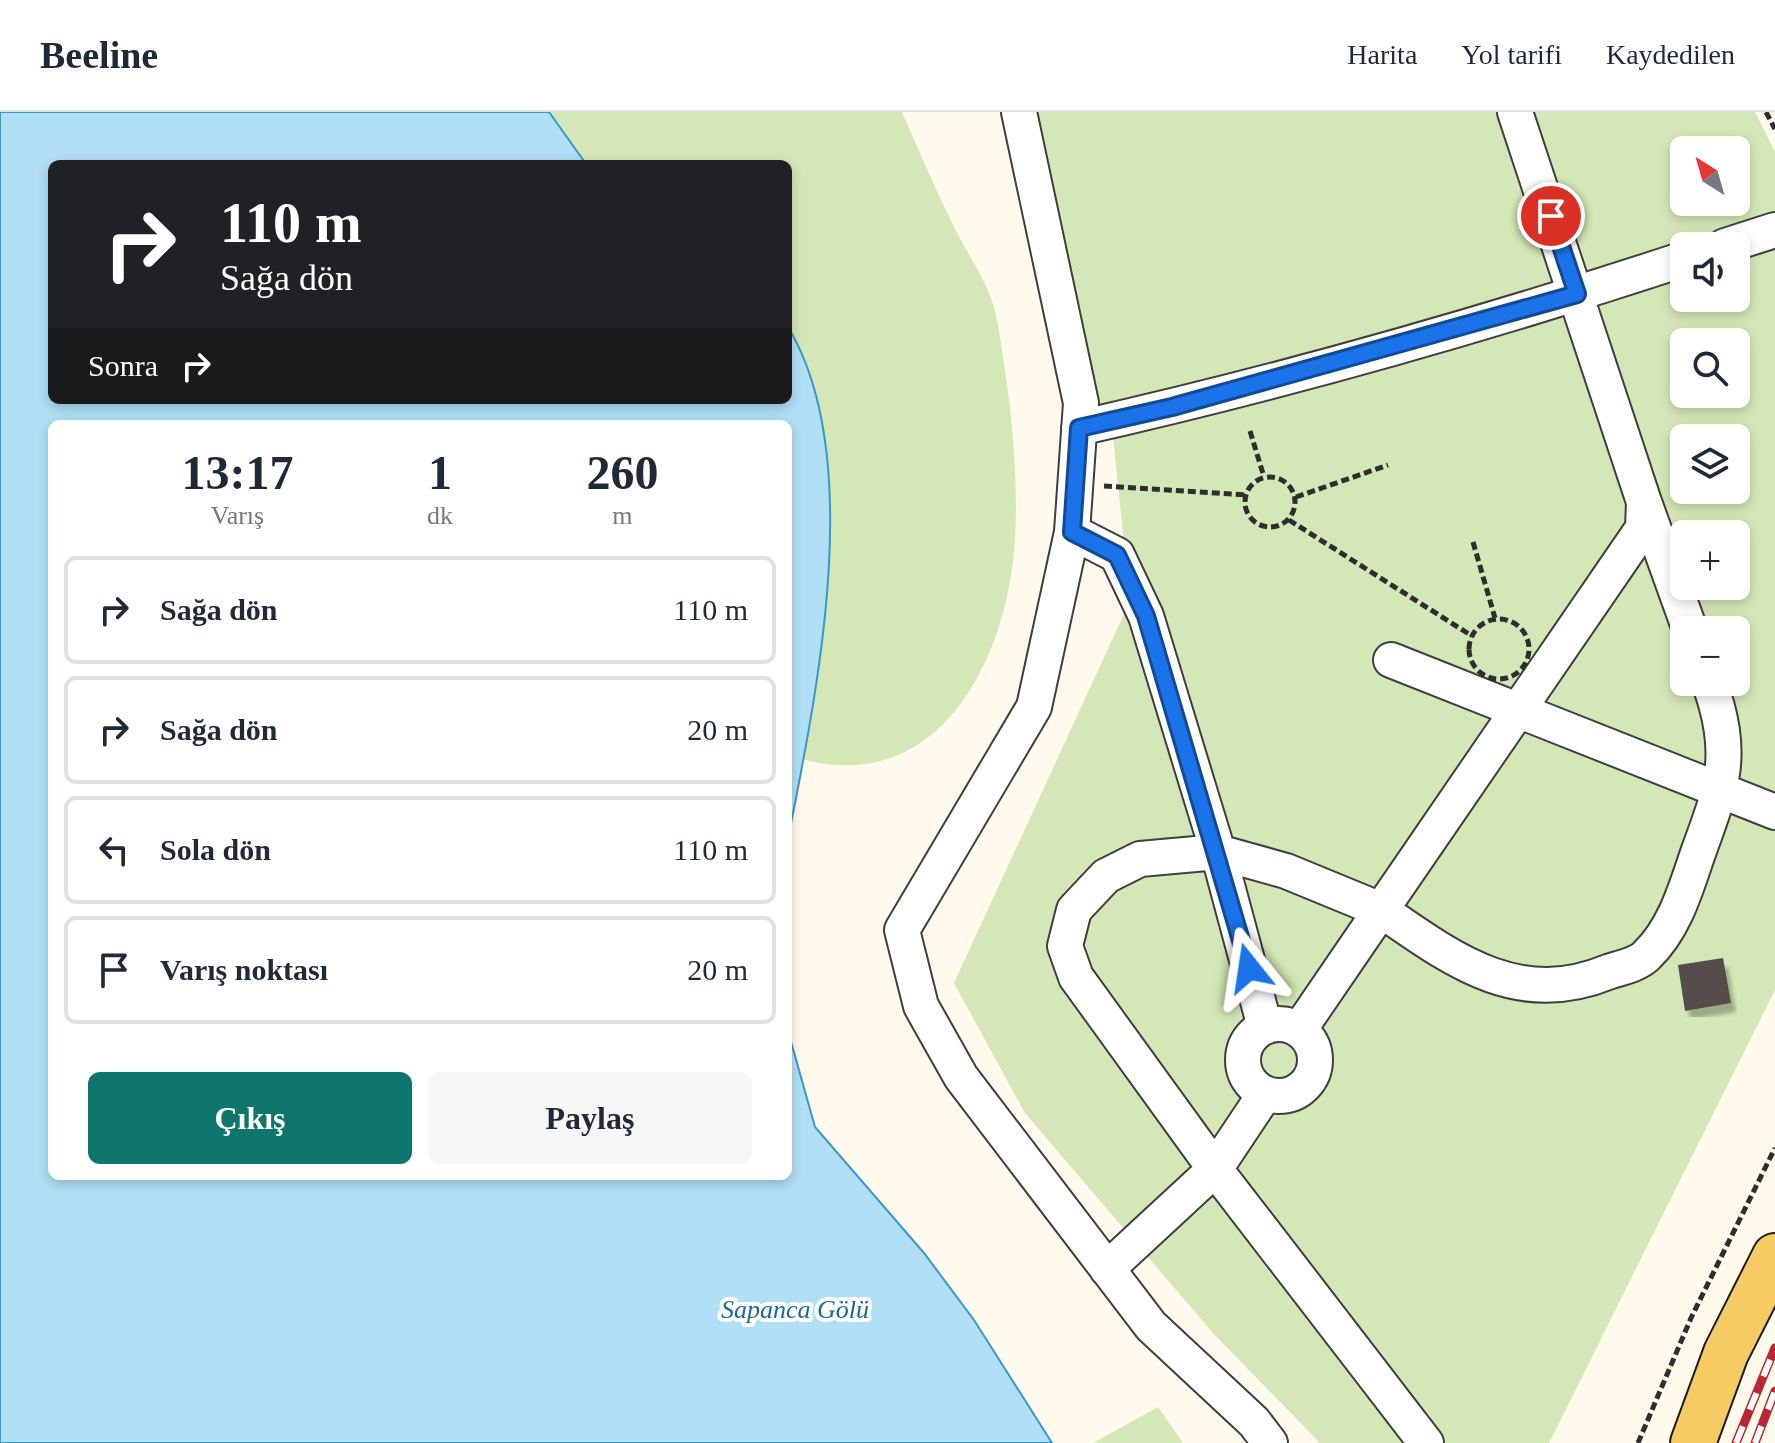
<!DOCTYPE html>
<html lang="tr">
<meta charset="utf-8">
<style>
:root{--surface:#fff;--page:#f6f6f7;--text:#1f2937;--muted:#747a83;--line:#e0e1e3;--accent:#0f766e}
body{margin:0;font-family:Georgia,serif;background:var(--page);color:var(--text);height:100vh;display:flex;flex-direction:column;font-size:30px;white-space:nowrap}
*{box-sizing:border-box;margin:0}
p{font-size:26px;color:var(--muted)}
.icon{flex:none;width:44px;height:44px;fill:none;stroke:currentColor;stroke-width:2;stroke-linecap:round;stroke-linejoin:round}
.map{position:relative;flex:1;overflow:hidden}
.side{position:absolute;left:48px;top:308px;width:744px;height:760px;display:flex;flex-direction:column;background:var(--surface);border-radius:12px;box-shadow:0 4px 12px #0003}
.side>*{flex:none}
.banner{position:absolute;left:48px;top:48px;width:744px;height:244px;border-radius:12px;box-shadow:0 4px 12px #0003;background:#202124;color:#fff;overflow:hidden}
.needle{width:52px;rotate:323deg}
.fabs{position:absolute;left:1670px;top:24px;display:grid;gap:16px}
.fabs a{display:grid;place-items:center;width:80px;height:80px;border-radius:12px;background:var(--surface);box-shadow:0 4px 12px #0003;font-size:40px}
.pin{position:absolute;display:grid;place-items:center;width:68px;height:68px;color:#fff;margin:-34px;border:4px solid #fff;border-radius:50%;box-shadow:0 2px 8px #0007}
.me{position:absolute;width:88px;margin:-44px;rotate:345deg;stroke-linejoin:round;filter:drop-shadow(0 0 6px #0008)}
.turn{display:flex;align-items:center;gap:28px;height:168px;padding:0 40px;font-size:36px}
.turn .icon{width:104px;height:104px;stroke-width:2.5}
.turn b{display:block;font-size:56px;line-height:68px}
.then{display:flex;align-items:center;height:76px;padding:0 40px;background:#0003;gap:16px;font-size:30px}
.eta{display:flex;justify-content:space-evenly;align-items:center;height:136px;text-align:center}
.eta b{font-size:48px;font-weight:800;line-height:56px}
.primary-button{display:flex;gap:16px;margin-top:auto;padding:16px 40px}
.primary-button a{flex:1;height:92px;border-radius:12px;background:var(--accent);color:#fff;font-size:32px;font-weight:800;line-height:92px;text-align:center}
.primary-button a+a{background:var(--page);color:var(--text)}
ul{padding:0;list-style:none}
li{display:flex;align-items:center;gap:24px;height:108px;margin:0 16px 12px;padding:0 24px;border:4px solid var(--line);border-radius:12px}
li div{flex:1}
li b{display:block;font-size:30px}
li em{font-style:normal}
header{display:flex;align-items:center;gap:48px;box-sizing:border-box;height:112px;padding:0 40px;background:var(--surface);border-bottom:2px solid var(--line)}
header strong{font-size:38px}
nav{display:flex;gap:44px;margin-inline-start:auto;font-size:28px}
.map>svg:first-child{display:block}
</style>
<header>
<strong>Beeline</strong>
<nav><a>Harita</a><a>Yol tarifi</a><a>Kaydedilen</a></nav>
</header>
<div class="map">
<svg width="1775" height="1331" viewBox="0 0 1775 1331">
<defs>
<filter id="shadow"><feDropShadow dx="5" dy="9" stdDeviation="2" flood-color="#0004"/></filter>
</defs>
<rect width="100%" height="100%" fill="#fffaeb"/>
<path fill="#d3e8b6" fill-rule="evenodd" d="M549,0H902C918,37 934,74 952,111C964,136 981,160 991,186C999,208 1001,235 1005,258C1013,313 1018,371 1015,427C1008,545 941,685 801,647L829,438L828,382L819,293L810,260L788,215V52H586Z
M1018,0H1755L1775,40V878L1549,1331H1320L1212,1220L1025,1001L954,871L1130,489L1112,315L1079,316ZM1684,38H1736V90H1684ZM1684,134H1736V186H1684ZM1684,230H1736V282H1684ZM1684,326H1736V378H1684ZM1684,422H1736V474H1684ZM1684,518H1736V570H1684Z
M1158,1295L1183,1331H1093Z"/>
<path fill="#b1dff5" stroke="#3998cb" stroke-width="2" d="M0,0H549L586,52H52V288H788V215C867,346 816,584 788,727V312H52V1064H788V919L815,1015L924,1141L974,1208L1052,1331H0Z"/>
<path fill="#544d49" filter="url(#shadow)" d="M1723,846L1731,891L1685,899L1678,853Z"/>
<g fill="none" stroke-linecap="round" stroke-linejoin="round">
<g stroke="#3f3f3f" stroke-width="38">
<path id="minor" d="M1019,0L1081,291L1072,420L1034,595L902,818L921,894L961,965L1151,1214L1254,1310L1270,1331
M1725,134L1775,118
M1079,316C1283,270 1486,212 1684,147
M1644,390L1690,518
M1072,420L1117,443L1146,504L1218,740L1286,759L1381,798L1643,416L1644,390L1515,0
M1391,548L1775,700
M1243 948a36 36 0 1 1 72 0a36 36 0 1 1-72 0Z
M1265,915L1218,740L1140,747L1106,764L1074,798L1065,834L1076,865L1215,1057L1426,1331
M1299,918L1381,798C1453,848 1518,897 1608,860C1620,856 1639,852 1647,843C1675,816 1686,776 1698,741C1723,673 1735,641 1709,570
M1107,1157L1215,1057L1265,982"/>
</g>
<g stroke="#1d1d1d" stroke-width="48">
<path id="major" d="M1693,1331L1726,1241L1775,1144"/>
</g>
<path stroke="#2e2e2e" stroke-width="5" stroke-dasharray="8 4" stroke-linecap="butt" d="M1766,0L1775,17
M1250,319L1264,365
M1245 390a25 25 0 1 1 50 0a25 25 0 1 1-50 0Z
M1104,374L1246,383
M1296,385L1388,353
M1289,408L1472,524
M1473,430L1495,506
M1469 537a30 30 0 1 1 60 0a30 30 0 1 1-60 0Z
M1638,1331L1691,1206L1775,1036"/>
<use href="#minor" stroke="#fff" stroke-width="34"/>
<use href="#major" stroke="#f6cb64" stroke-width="44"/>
<g stroke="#b92736" stroke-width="9">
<path id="rail" d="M1736,1331L1775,1236
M1755,1331L1775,1279"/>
</g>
<use href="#rail" stroke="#fff" stroke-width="6" stroke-dasharray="18" stroke-linecap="butt"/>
</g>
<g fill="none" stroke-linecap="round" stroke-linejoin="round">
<g stroke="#114b97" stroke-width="20">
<path id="route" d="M1249,856L1146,504L1117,443L1072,420L1079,316L1172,295L1577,182L1551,104"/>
</g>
<use href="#route" stroke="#1a73e8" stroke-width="14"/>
</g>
<g text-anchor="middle" stroke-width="8" stroke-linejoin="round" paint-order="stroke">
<g font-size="26" font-style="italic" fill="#18699b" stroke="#fff">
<text x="795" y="1206">Sapanca Gölü</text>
</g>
</g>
</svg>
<div class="fabs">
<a><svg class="needle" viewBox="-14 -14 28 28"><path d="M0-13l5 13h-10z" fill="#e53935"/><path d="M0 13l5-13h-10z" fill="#747a83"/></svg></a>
<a><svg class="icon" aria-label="sound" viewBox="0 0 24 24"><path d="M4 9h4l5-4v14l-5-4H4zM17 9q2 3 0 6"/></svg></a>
<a><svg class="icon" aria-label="search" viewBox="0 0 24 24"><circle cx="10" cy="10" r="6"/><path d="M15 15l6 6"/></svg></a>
<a><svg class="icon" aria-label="layers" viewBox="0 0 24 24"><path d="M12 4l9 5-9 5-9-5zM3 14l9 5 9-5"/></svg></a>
<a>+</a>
<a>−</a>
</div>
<div class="pin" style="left:1551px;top:104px;background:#d93025"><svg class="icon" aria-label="arrive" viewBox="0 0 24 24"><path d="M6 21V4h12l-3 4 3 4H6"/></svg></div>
<svg class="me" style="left:1249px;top:856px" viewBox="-20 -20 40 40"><path d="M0-17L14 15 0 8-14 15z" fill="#1a73e8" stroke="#fff" stroke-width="4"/></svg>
<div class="banner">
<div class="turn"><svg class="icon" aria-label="right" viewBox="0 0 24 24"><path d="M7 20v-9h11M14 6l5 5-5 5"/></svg><div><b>110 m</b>Sağa dön</div></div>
<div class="then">Sonra<svg class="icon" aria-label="right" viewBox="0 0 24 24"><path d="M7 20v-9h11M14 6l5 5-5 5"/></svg></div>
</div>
<section class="side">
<div class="eta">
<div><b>13:17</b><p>Varış</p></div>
<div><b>1</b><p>dk</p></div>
<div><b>260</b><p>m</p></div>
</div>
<ul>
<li><svg class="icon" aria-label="right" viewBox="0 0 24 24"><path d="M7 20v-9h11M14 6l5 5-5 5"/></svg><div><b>Sağa dön</b></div><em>110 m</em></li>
<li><svg class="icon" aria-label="right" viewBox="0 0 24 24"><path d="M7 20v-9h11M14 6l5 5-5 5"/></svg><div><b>Sağa dön</b></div><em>20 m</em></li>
<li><svg class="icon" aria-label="left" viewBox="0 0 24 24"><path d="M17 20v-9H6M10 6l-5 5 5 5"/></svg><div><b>Sola dön</b></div><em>110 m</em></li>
<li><svg class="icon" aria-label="arrive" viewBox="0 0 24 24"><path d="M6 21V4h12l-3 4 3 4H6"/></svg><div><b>Varış noktası</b></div><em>20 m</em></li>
</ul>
<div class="primary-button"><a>Çıkış</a><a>Paylaş</a></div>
</section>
</div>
